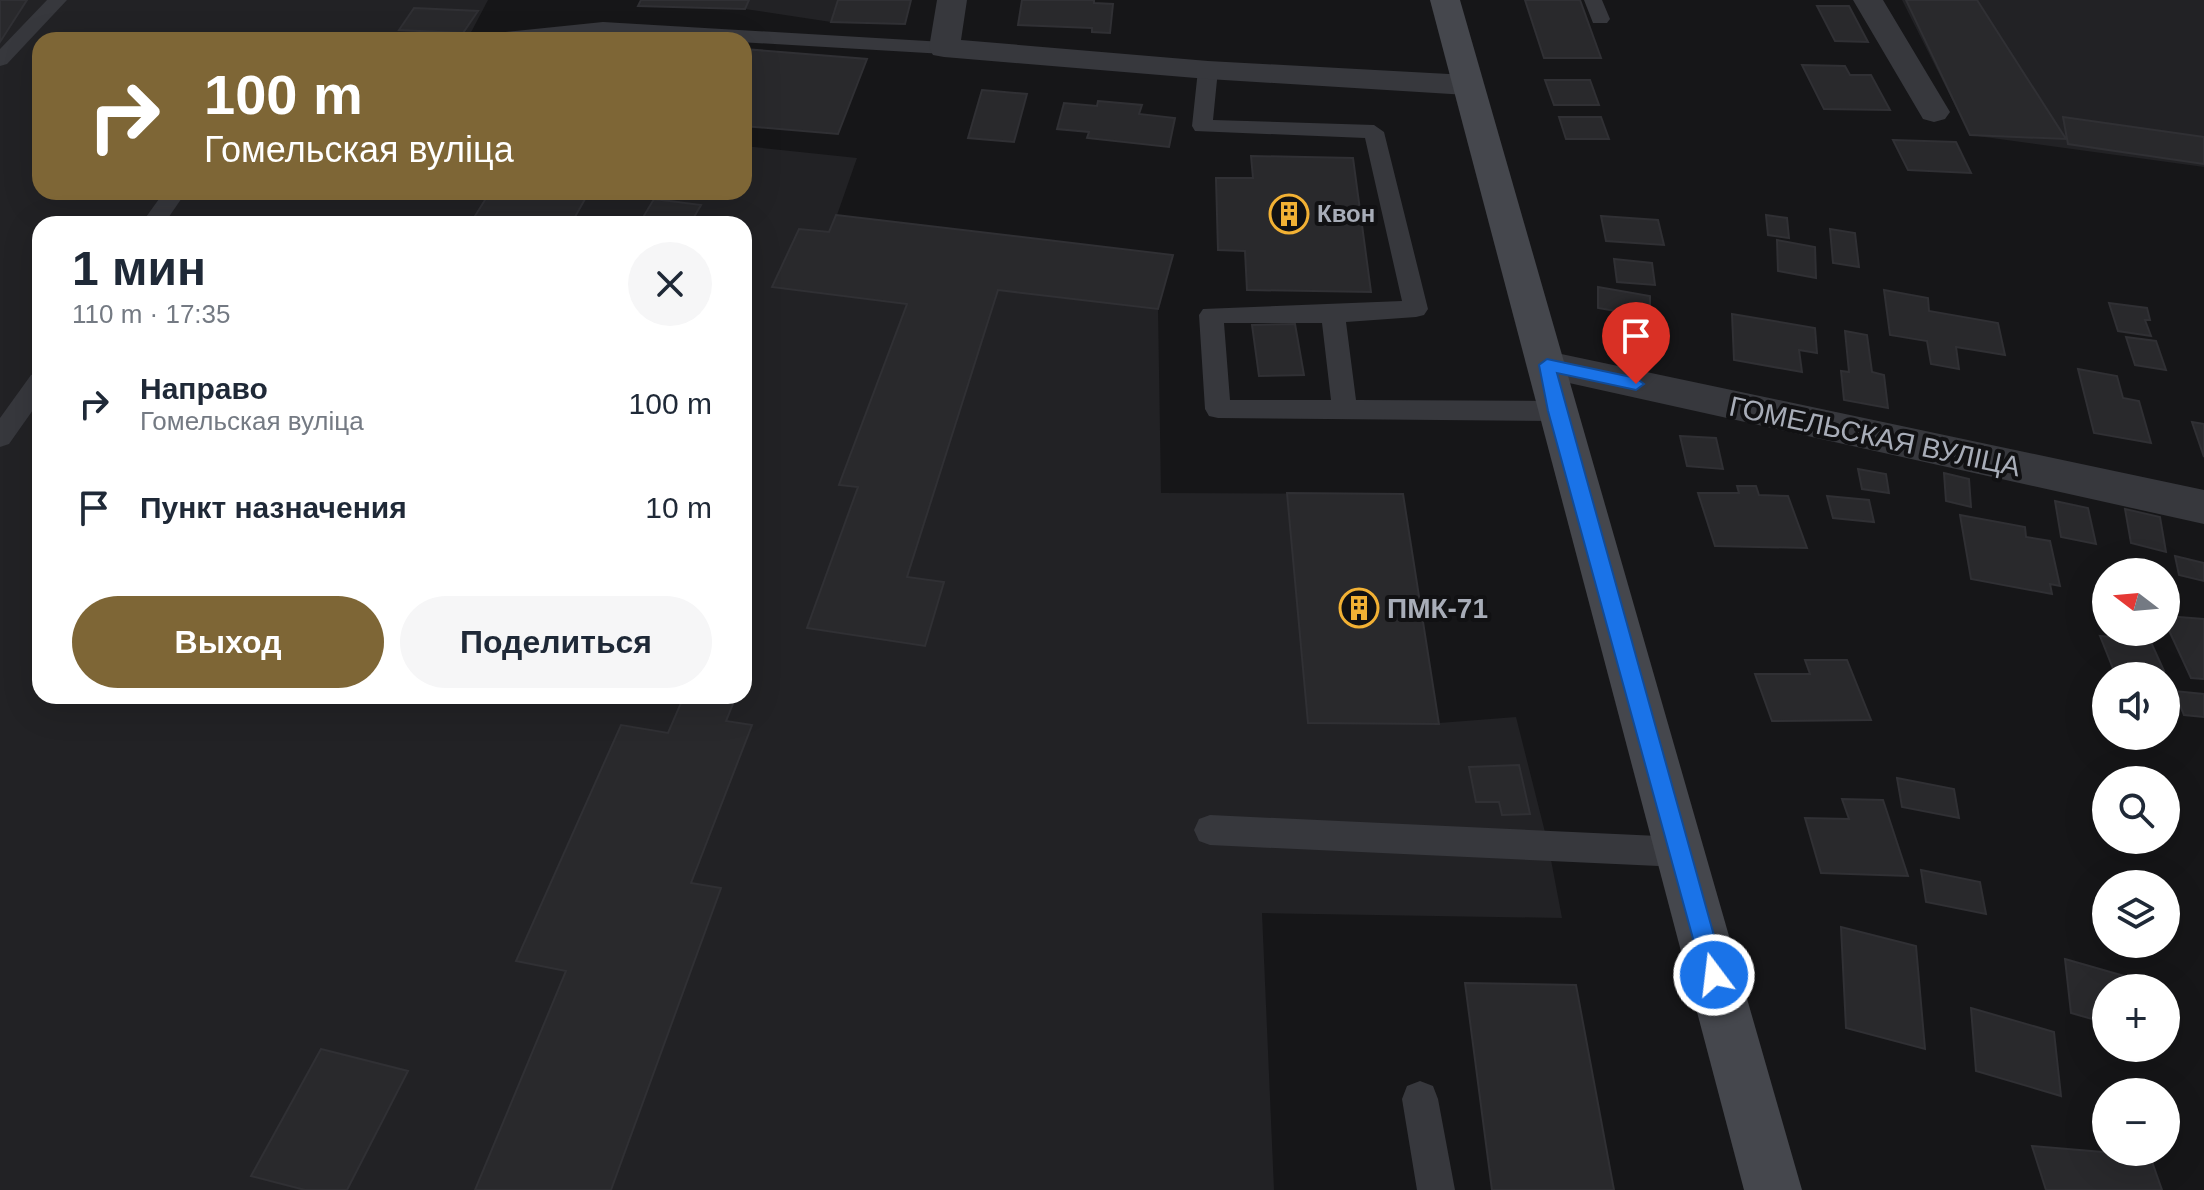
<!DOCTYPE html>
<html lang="ru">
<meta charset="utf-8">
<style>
:root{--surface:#fff;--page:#f6f6f7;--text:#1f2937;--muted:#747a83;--accent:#7e6636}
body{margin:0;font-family:Helvetica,sans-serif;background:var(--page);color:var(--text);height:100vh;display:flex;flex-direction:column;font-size:30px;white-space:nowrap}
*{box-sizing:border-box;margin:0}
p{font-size:26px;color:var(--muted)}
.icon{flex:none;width:44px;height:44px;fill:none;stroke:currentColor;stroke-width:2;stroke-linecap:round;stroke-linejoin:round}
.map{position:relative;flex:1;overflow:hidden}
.panel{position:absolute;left:32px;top:216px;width:720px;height:488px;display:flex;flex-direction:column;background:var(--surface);border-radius:24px;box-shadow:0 8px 32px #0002}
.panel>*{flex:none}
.hud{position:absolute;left:32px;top:32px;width:720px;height:168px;border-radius:24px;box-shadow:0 8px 32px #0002;background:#7e6636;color:#fff;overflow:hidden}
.needle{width:52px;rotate:286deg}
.fabs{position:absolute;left:2092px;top:558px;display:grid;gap:16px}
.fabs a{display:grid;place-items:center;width:88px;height:88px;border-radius:50%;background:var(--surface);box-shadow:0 8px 32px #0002;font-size:40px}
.pin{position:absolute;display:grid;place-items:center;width:68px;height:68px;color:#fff;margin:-82px -34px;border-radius:50% 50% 50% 0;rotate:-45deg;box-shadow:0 0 8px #0007}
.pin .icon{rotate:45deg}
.me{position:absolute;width:88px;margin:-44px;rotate:345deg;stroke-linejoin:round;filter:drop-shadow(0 0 6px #0008)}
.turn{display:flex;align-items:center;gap:28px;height:168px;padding:0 40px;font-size:36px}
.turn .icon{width:104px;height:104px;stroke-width:2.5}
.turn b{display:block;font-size:56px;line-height:68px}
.round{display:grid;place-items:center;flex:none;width:84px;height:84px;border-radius:42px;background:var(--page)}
.headline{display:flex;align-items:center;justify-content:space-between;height:136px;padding:0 40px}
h1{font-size:48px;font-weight:700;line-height:60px}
.primary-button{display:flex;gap:16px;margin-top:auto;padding:16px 40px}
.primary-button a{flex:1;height:92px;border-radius:48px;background:var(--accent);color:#fff;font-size:32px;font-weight:700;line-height:92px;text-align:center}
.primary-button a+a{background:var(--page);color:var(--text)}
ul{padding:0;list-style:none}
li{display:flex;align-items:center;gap:24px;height:104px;padding:0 40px}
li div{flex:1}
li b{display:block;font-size:30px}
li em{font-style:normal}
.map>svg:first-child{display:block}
</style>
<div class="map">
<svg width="2204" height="1190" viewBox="0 0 2204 1190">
<rect width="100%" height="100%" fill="#161618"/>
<path fill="#222225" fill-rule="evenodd" d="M0,0H488L467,40H40V192H744V146L857,158L837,215L1173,255L1158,309L1161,493L1403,494L1439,723L1516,717L1548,844L1562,918L1262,913L1274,1190H0ZM40,224H744V696H40Z
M641,0H911L905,24L831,22L745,9L638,6Z
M1902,0H2204V167L1970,135Z"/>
<path fill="#29292c" stroke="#303034" stroke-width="2" d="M0,0H27L0,42Z
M641,0H749L745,9L638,6Z
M838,0H911L905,24L831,22Z
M1022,0H1094V3L1113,4L1110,33L1092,32V28L1018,25Z
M1525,0H1580L1601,58H1544Z
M1906,0H1977L2066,139L1970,135Z
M1817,6H1849L1868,42L1835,41Z
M414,8L478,11L463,33L399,30Z
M744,49L867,59L838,134L744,126Z
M1802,65L1845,66L1850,75H1871L1890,110L1824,109Z
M1545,80H1590L1599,105H1554Z
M982,90L1027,94L1014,142L968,138Z
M1098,101L1142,105L1139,114L1175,118L1169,147L1087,138L1089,132L1057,129L1064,103L1097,106Z
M1559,117H1601L1609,139H1566Z
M2063,117L2204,137V164L2068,144Z
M1893,140L1956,142L1971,173L1908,170Z
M1251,156L1353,158L1371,292L1247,290L1245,251L1218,250L1216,178H1253Z
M490,192H589L571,224H470Z
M654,199L701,205L690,224H639Z
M836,215L1173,255L1158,309L998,290L907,577L944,582L925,646L807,628L858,487L839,485L907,304L772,287L799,229L829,232Z
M1766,215L1787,218L1789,238L1768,235Z
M1601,216L1658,220L1664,245L1606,241Z
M1830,229L1855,233L1859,267L1833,263Z
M1777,240L1815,247L1816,278L1778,271Z
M1614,259L1652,263L1655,285L1617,282Z
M1598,287L1650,296V317L1598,308Z
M1884,290L1928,298L1929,311L1998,323L2005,355L1956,347L1959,369L1931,364L1927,341L1890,335Z
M2109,303L2147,308L2150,320H2145L2151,336L2118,331Z
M1732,314L1815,328L1817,353L1799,350L1802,372L1734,360Z
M1295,324L1304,375L1259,376L1252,325Z
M1845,331L1867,335L1872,372L1884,375L1888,408L1844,400L1841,371L1849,372Z
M2126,337L2156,341L2166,370L2135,365Z
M2078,369L2117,376L2123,398L2139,401L2151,443L2094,433Z
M2192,422L2204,424V457Z
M1680,436L1716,438L1723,469L1687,466Z
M1858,469L1886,474L1889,493L1862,489Z
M1944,473L1969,479L1971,507L1946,501Z
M1737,486H1756L1759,495L1788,496L1807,548L1715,546L1698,493H1739Z
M1287,493L1403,494L1439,724L1308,723Z
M1827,496L1869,500L1874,522L1833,518Z
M2055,501L2088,508L2096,544L2061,537Z
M2125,509L2160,517L2166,552L2131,543Z
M1960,515L2025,527L2026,537L2050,541L2060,586L2050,584L2052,594L1971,579Z
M2175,556L2204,563V581L2179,575Z
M2166,616L2204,619V679L2191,678L2166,624Z
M2100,636L2150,640L2164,671L2147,670L2150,676H2116Z
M1805,660H1847L1871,720L1772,721L1755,674H1810Z
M2174,691L2204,694V717L2184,715Z
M684,696L735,699L726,721L752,725L691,883L721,888L611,1190H475L566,971L516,961L621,725L668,733Z
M1519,765L1530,814L1502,815L1499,802H1476L1469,767Z
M1897,778L1954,789L1959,818L1902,807Z
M1842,799L1883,800L1908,876L1821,873L1805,818L1849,819Z
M1921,870L1980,882L1986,914L1926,902Z
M1841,927L1916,946L1925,1049L1846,1028Z
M2065,959L2156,985L2157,988H2106V1023L2071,1013Z
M1465,983L1576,985L1614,1190H1492Z
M1971,1008L2054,1032L2061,1096L1976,1071Z
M321,1049L408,1071L347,1190H305L251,1176Z
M2032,1146L2150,1156L2162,1190H2046Z"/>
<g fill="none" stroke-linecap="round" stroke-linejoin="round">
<path fill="#37383d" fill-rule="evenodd" d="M47,0H67L7,64L0,66V49Z
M1584,0H1602L1610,19L1607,23H1593Z
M603,22L944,42L954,48L944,54L603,34L544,40H477L487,34Z
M1208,64L1218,70L1213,120L1374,125L1384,132L1428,309L1424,315L1416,317L1346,322L1356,400L1557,401L1566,404L1570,411L1566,418L1557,421L1218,418L1209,416L1205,409L1199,315L1203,309L1402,301L1365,138L1195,131L1192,126L1198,70ZM1224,323H1322L1331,400H1230Z
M164,192H186L164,224H141Z
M40,372V400L9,444L0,447V418L31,375Z
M1210,815L1680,837L1691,841L1696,852L1691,863L1680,867L1210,845L1199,841L1194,830L1199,819Z
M1420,1081L1433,1086L1438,1099L1455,1190H1417L1402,1099L1407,1086Z"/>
<path fill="#37383d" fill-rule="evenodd" d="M937,0H967L961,40L1208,61L1467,75L1478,78L1483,85L1478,92L1467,95L1208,79L944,57L933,55L929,48Z
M1853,0H1883L1950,112L1945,119L1934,122L1923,119Z
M1547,351L2204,490V524L1533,375L1528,365L1533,355Z"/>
<path fill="#45474d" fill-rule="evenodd" d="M1430,0H1460L1802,1190H1744Z"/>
</g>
<path fill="#1a73e8" stroke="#114b97" stroke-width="2" d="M1547,359L1636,378L1644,384L1636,390L1557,373L1725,975L1721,983L1714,986L1706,983L1703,975L1548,411L1539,365Z"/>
<defs>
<g id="building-ring" transform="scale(2)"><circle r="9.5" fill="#111113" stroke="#f2b134" stroke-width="1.5"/><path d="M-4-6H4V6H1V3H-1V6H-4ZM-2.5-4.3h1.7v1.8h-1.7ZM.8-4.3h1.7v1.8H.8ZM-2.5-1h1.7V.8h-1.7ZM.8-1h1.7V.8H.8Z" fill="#f2b134"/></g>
</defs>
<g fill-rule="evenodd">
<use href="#building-ring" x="1289" y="214"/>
<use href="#building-ring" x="1359" y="608"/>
</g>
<g text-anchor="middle" stroke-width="8" stroke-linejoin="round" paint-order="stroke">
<g font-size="24" font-weight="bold" fill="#a8adb8" stroke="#111113" text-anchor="start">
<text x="1317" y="222">Квон</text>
</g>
<g font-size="28" fill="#a8adb8" stroke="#111113">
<text transform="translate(1875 436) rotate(12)" y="10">ГОМЕЛЬСКАЯ ВУЛІЦА</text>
</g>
<g font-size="28" font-weight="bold" fill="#a8adb8" stroke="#111113" text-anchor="start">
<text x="1387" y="618">ПМК-71</text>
</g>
</g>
</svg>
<div class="fabs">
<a><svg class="needle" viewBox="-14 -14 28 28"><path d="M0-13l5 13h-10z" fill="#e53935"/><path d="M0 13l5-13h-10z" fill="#747a83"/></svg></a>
<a><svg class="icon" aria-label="sound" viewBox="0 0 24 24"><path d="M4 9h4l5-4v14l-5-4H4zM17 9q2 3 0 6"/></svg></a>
<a><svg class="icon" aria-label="search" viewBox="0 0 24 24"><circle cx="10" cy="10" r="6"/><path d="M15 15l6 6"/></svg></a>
<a><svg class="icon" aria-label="layers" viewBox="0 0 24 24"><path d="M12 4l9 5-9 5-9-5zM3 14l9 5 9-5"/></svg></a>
<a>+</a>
<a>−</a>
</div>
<div class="pin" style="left:1636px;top:384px;background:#d93025"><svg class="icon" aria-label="arrive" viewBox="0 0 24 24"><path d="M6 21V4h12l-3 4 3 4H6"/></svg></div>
<svg class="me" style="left:1714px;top:975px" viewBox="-20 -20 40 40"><circle r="17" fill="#1a73e8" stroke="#fff" stroke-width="3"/><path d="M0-11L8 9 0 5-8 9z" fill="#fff"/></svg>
<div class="hud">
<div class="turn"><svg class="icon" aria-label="right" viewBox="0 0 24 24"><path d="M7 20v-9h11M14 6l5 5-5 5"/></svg><div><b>100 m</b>Гомельская вуліца</div></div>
</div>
<section class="panel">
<div class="headline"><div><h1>1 мин</h1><p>110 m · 17:35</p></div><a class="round"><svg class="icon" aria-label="close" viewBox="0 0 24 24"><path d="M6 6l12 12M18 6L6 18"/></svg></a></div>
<ul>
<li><svg class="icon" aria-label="right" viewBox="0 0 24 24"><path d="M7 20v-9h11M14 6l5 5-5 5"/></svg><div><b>Направо</b><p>Гомельская вуліца</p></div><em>100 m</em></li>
<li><svg class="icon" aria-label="arrive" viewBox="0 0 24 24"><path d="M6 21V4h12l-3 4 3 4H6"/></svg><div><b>Пункт назначения</b></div><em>10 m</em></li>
</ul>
<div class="primary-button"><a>Выход</a><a>Поделиться</a></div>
</section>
</div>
